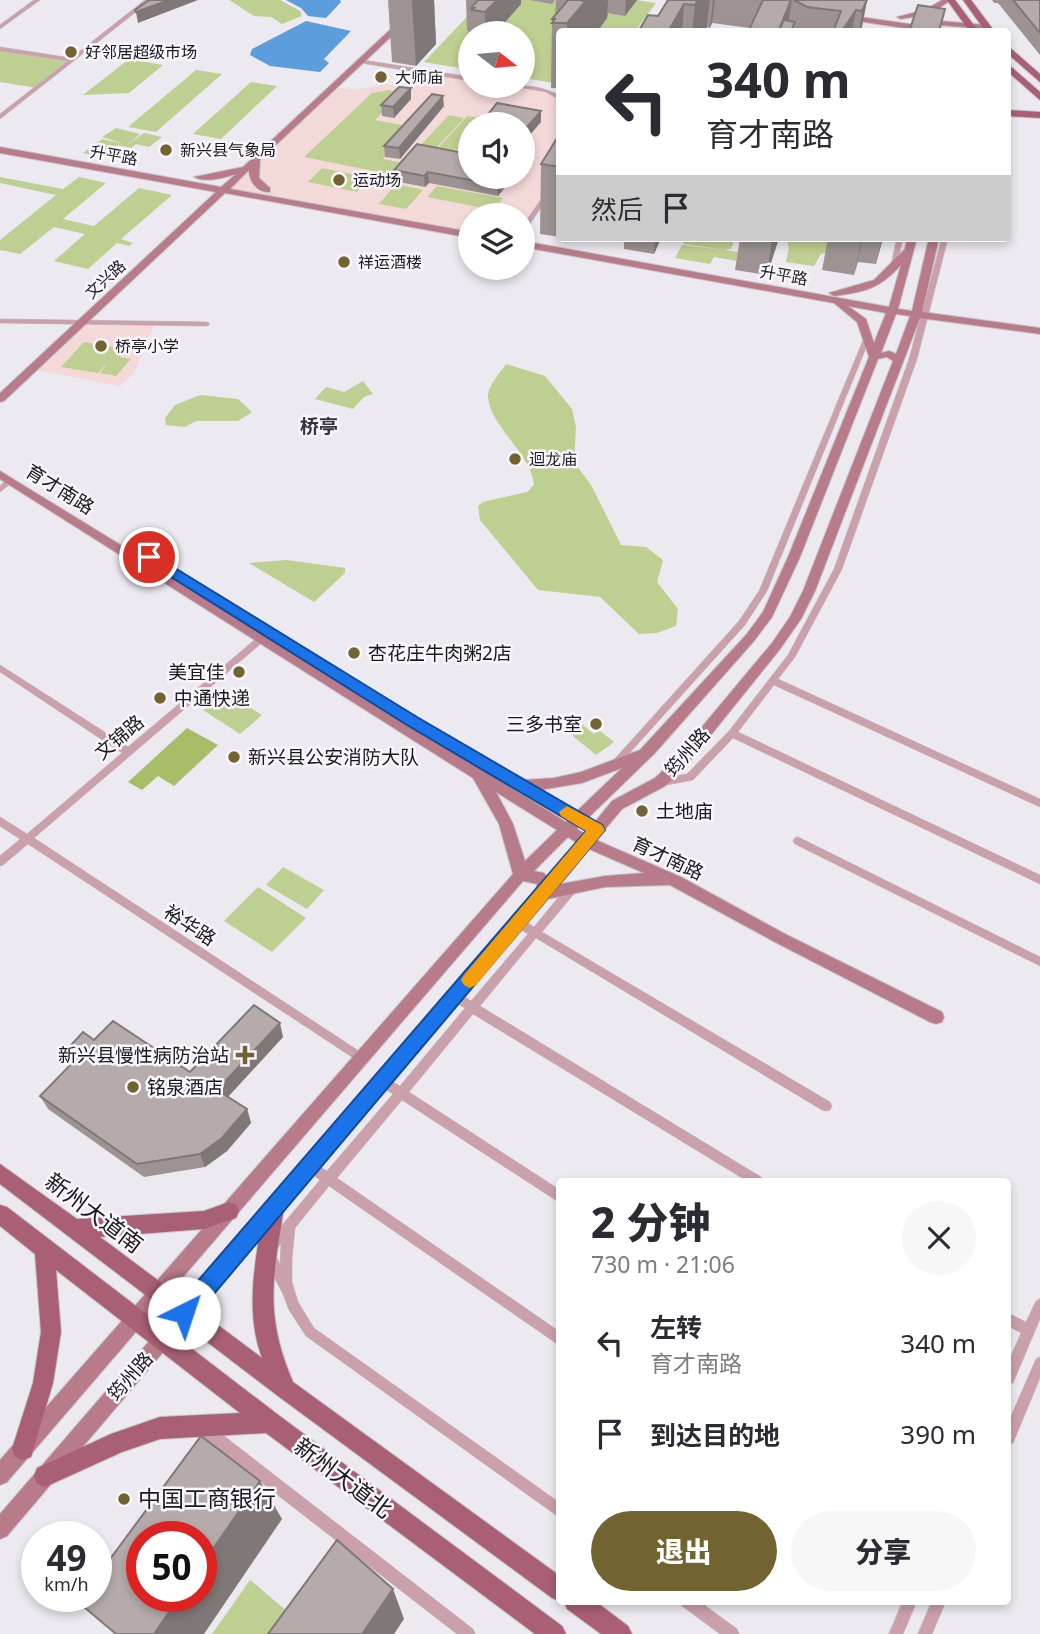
<!DOCTYPE html>
<html lang="zh">
<meta charset="utf-8">
<style>
:root{--surface:#fff;--page:#f7f7f7;--text:#2b2b33;--muted:#7c7c81;--accent:#716431}
body{margin:0;font-family:"Noto Sans","Noto Sans SC",sans-serif;background:var(--page);color:var(--text);height:100vh;display:flex;flex-direction:column;font-size:26px;white-space:nowrap}
*{box-sizing:border-box;margin:0}
p{font-size:23px;color:var(--muted)}
.icon{flex:none;width:38px;height:38px;fill:none;stroke:currentColor;stroke-width:2;stroke-linecap:round;stroke-linejoin:round}
.map{position:relative;flex:1;overflow:hidden}
.side{position:absolute;left:556px;top:1178px;width:455px;height:427px;display:flex;flex-direction:column;background:var(--surface);border-radius:7px;box-shadow:0 4px 10px #0003}
.side>*{flex:none}
.hud{position:absolute;left:556px;top:28px;width:455px;height:214px;border-radius:7px;box-shadow:0 4px 10px #0003;background:#fff;color:var(--text);overflow:hidden}
.needle{width:46px;rotate:106deg}
.controls{position:absolute;left:458px;top:21px;display:grid;gap:14px}
.controls a{display:grid;place-items:center;width:77px;height:77px;border-radius:50%;background:var(--surface);box-shadow:0 4px 10px #0003;font-size:35px}
.speed{position:absolute;left:21px;top:1521px;display:flex;gap:14px;font-size:35px;font-weight:700;text-align:center}
.speed>*{display:grid;place-content:center;width:91px;height:91px;border-radius:50%;background:var(--surface);box-shadow:0 4px 10px #0003;line-height:1}
.speed small{font-size:18px;font-weight:400}
.speed .limit{border:10px solid #d22;background:#fff;color:#111}
.pin{position:absolute;display:grid;place-items:center;width:60px;height:60px;color:#fff;margin:-30px;border:4px solid #fff;border-radius:50%;box-shadow:0 2px 7px #0007}
.me{position:absolute;width:77px;margin:-38px;rotate:41deg;stroke-linejoin:round;filter:drop-shadow(0 0 5px #0008)}
.turn{display:flex;align-items:center;gap:24px;height:147px;padding:0 35px;font-size:32px}
.turn .icon{width:91px;height:91px;stroke-width:2.5}
.turn b{display:block;font-size:49px;line-height:60px}
.then{display:flex;align-items:center;height:66px;padding:0 35px;background:#0003;gap:14px;font-size:26px}
.round{display:grid;place-items:center;flex:none;width:74px;height:74px;border-radius:37px;background:var(--page)}
.summary{display:flex;align-items:center;justify-content:space-between;height:119px;padding:0 35px}
h1{font-size:42px;font-weight:800;line-height:52px}
.button{display:flex;gap:14px;margin-top:auto;padding:14px 35px}
.button a{flex:1;height:80px;border-radius:42px;background:var(--accent);color:#fff;font-size:28px;font-weight:800;line-height:80px;text-align:center}
.button a+a{background:var(--page);color:var(--text)}
ul{padding:0;list-style:none}
li{display:flex;align-items:center;gap:21px;height:91px;padding:0 35px}
li div{flex:1}
li b{display:block;font-size:26px}
li em{font-style:normal}
.map>svg:first-child{display:block}
</style>
<div class="map">
<svg width="1040" height="1634" viewBox="0 0 1040 1634">
<rect width="100%" height="100%" fill="#ece9f0"/>
<path fill="#f4d9d9" fill-rule="evenodd" d="M429,72L471,79V86H514L548,91L560,98V176L523,230V215H471V235L224,191L336,87L354,90L387,84L415,88ZM471,124H523V177H471Z
M81,323H155L134,373L120,386L31,369Z"/>
<path fill="#becf92" d="M229,0H280L300,11L302,16L282,24L271,17L254,16Z
M483,0H636L656,3L635,31L560,32V84L523,78V33H471V70L424,62Z
M0,49L72,60L37,88L0,82Z
M129,59L163,65L129,93L83,95Z
M196,70L222,74L156,132L128,127Z
M251,82L277,86L221,139L193,134Z
M389,90L401,93L375,120L413,127L383,159L404,163L393,175L304,157L372,93Z
M449,115L464,118L431,154L415,151Z
M467,116L488,119L484,124H471V144L464,151L455,149L448,158L432,155Z
M116,128L140,134L127,145L144,133L162,137L149,147L136,144L131,148L118,145L101,157L83,153L102,139L124,144L102,137Z
M322,168L371,178L357,192L308,182Z
M0,177L63,189L79,177L106,183L63,219L94,226L139,188L172,195L121,239L133,243L129,246L117,243L88,269L54,261L85,234L54,227L20,254L0,250V240L56,195L0,183Z
M396,184L423,190L406,209L379,204Z
M437,186L503,198L494,210L427,197Z
M680,238H735L731,249L724,250L684,244Z
M781,238H840L833,251L821,254L814,266L786,262L789,247L786,240Z
M682,245L740,252L736,261L714,257L710,264L675,258Z
M84,342L126,349L120,357L131,359L116,376L100,373L109,361L98,373L61,367Z
M506,364L545,376L572,409L576,427L574,462L591,485L621,545L646,547L663,560L657,582L678,609L676,626L657,633L639,634L600,597L538,590L480,520L478,506L483,502L527,492L534,485C531,453 491,428 488,397C487,387 501,372 506,364Z
M363,381L373,394L364,397L353,409L315,399L326,387L344,392Z
M200,395L238,399L252,412L238,421H196L185,427L166,425L165,418L175,405Z
M287,560L345,568V573L314,602L249,563Z
M225,692L262,715L240,734L203,710Z
M579,722L594,734L599,730L614,742L596,755L567,731Z
M283,867L324,890L307,909L266,885Z
M258,887L306,918L272,952L224,921Z
M250,1580L301,1623L294,1634H212Z"/>
<path fill="#a8bd67" d="M187,728L218,745L174,786L158,776L142,790L128,782Z"/>
<path fill="#5c9ddb" d="M286,0H340L341,2L326,18L308,16L301,8Z
M306,21L351,31L324,59L329,63L320,72L270,66L250,55L252,49Z"/>
<g fill="none" stroke-linecap="round" stroke-linejoin="round">
<g stroke="#c6c4ca" stroke-width="1">
<path id="street" d="M34,0H40L0,29V25Z
M145,0H151L0,119V114L68,61L0,51V47L71,58Z
M695,26L717,30L719,32H706L693,29V27Z
M363,60L471,77V81L361,63L360,62Z
M511,86C528,85 545,87 560,96V100L546,92Z
M560,174V180L525,231L523,232V225L558,175Z
M897,238H903L897,266L894,268L891,266Z
M942,238H948L917,359L842,569L795,657L778,679L1040,799V807L774,685L738,732L1040,875V884L733,738L693,780L661,786L656,782L661,778L687,774L729,731L788,655L834,569L909,359Z
M0,319L207,322L210,324L207,326L0,323Z
M867,336L870,338L767,591L745,625L617,767H611L609,765L611,763L739,621L759,591L864,338Z
M7,479H10L14,481L0,492V486Z
M261,636L265,639L264,641L34,838L365,1055L366,1058L365,1061L361,1063L28,844L3,865L0,866V856L20,839L0,826V817L27,834L122,753L0,672V665L128,747L258,637Z
M798,837L1040,957V966L795,844L793,841L795,838Z
M574,882L578,883L579,886L578,889L542,932L830,1102L832,1106L830,1110L826,1111L822,1110L536,938L480,1006L761,1177L763,1181H747L473,1014L409,1092L560,1190V1203L402,1100L337,1178L560,1332V1346L329,1186L295,1228L292,1258V1282L298,1302L314,1328L560,1503V1518L306,1336L289,1310L283,1294L261,1252L263,1248L320,1180L306,1170L304,1166L306,1162L310,1161L327,1171L393,1094L379,1085L377,1081L379,1077L383,1076L400,1086L465,1008L451,1000L450,997L451,994C458,991 465,997 471,1001L528,934L515,926L514,923L515,920C522,918 528,923 534,927L570,883ZM281,1244L280,1264L274,1253Z
M1040,1299V1319L1013,1383L1008,1384V1363L1021,1333L1008,1326V1313L1026,1322L1036,1301Z
M1040,1357V1378L1013,1443L1008,1445V1423L1036,1359Z
M205,1423L210,1425L473,1629L475,1634H457L200,1435L198,1430L200,1425Z
M680,1601H699L737,1629L739,1634H720L682,1606Z
M903,1601H917L903,1634H889Z
M932,1601H946L932,1634H918Z"/>
</g>
<g stroke="#c6c4ca" stroke-width="2">
<path id="secondary" d="M422,0H430L260,160L259,178L270,188V192C258,193 249,182 249,170L230,189L471,232V238L225,193L4,401L0,402V393L216,192L0,153V147L221,187L236,174C223,178 206,183 194,177L243,167Z
M942,0H951L930,14L901,19L897,17L925,10Z
M846,15L952,30L955,32H932L843,19V15Z
M941,21L987,25L991,27L987,29L938,25L937,23Z
M907,238H917L898,309L912,311L929,238H939L922,312L1040,328V334L920,318L815,591L801,619L780,649L686,766L665,786L622,809L596,840L681,877L785,934L942,1012L944,1017L942,1022L936,1024L930,1022L775,942L670,885L605,887L548,899L7,1536L0,1539V1514L536,893L537,884L523,881L7,1482L0,1485V1460L513,874L499,824L473,778L0,479V471L207,598L208,593H216L342,671L343,674L342,677L335,678L426,735L427,730H437L523,780L554,778L581,772L640,750L746,635L763,612L788,557L869,357L857,322L834,303L523,247V241L889,307L901,265C879,289 865,292 834,296L829,293L874,280L905,249ZM848,306L886,313L874,343L866,319ZM896,314L910,316L896,354L889,351L881,353ZM887,357L893,361L803,591L790,617L772,643L676,758L655,778L612,801L595,822L588,818L654,754L754,641L772,617L800,557L878,359ZM462,757L568,820L566,822ZM622,768L577,811L540,790L582,783ZM496,792L557,830L525,861L513,824ZM579,826L587,831L585,834L577,829ZM568,837L577,843L548,878L544,873L534,871ZM589,849L644,873L605,876L561,884Z"/>
</g>
<g stroke="#c6c4ca" stroke-width="2">
<path id="primary" d="M947,0H955L979,32H970Z
M963,0H971L995,32H986Z
M1008,46L1040,74V82L1008,54Z
M1008,64L1040,92V100L1008,72Z
M1008,110L1040,112V118L1008,116Z
M0,1164L77,1219L204,1211L229,1202L236,1204L239,1211L236,1218L204,1229L100,1237L262,1358C244,1310 256,1257 264,1208L267,1201L274,1199L281,1201L284,1208C273,1278 264,1314 293,1382L560,1576V1601L552,1598L278,1396L0,1184Z
M0,1205L7,1207L277,1414L562,1626L566,1634H535L266,1433L160,1439L122,1452L45,1487L37,1484L34,1476L37,1468L111,1434L160,1417L240,1413L56,1270L61,1332L53,1383L31,1457L23,1460L15,1457L12,1449L33,1383L41,1332L35,1254L0,1226Z
M564,1601H595L628,1626L632,1634H601L567,1609Z"/>
</g>
<use href="#street" fill="#caa0aa" fill-rule="evenodd"/>
<use href="#secondary" fill="#b87b8a" fill-rule="evenodd"/>
<use href="#primary" fill="#a96074" fill-rule="evenodd"/>
</g>
<path fill="#9c9392" d="M388,0H434L436,44L416,66L392,62Z
M466,0H521V4L506,21V33H471V37H469L468,30H467Z
M530,0H555L552,4Z
M556,0H637L625,16L608,13L607,18L597,32H560V88H551L552,19L555,15Z
M668,0H867L861,32H748L750,28L712,23L710,28L707,27L706,32H638L658,16Z
M992,0H1040V55L998,3H994Z
M411,88V99L394,118L382,116L381,105Z
M444,106L400,159L385,157L384,146Z
M560,135V237L540,234L541,164Z
M417,144L471,177H513L498,196L429,183L425,187L394,181V170Z
M624,238H661L654,254L624,249Z
M740,238H779L767,275L735,270Z
M828,238H883L876,264L858,262L854,275L822,270Z
M283,1037L228,1097L247,1109L251,1123L227,1151L205,1167L144,1177L48,1109L40,1096L78,1056L72,1044L94,1040L190,1072Z"/>
<path fill="#7f7877" d="M169,0H198L138,23L136,12Z
M413,0H434L436,44L416,66L412,1Z
M495,0H521V4L506,21V33H485V12Z
M582,0H608L607,18L597,32H567V23Z
M626,0H637L625,16Z
M698,0H710L706,32H692L695,5Z
M713,0H715L712,23L710,28Z
M792,0L787,32H778Z
M867,0L861,32H859L862,11Z
M684,4L682,32H668Z
M856,10L852,32L844,28Z
M411,88V99L394,118L393,107Z
M443,96L444,106L400,159L399,148Z
M541,111V122L523,143V132Z
M428,172L429,183L425,187L424,176Z
M504,177H513L498,196L497,185Z
M655,238H661L654,254Z
M772,238H779L767,275Z
M862,238H863L854,275Z
M882,238H883L876,264Z
M280,1023L283,1037L222,1103L217,1090Z
M247,1109L251,1123L227,1151L205,1167L200,1154Z
M260,1481L282,1519L204,1634H154L180,1596H201V1566Z
M393,1589L404,1619L394,1634H362Z"/>
<path fill="#b5abaa" stroke="#7f7877" stroke-width="2" d="M149,0H169L136,12L135,10Z
M478,0H497L485,12L472,10L474,8H471Z
M568,0H584L583,1H586L567,23H552L555,19H552Z
M668,0H698L695,5L684,4L668,32H638L648,15L658,16Z
M763,0H791L778,32H748Z
M794,0H867L862,11L856,10L844,28L861,30L860,32H833L841,11L807,7Z
M1013,0H1040V33Z
M918,5L945,9L939,31L909,32Z
M784,20L795,22L792,29L799,30L798,32H778Z
M399,87L411,88L393,107L381,105Z
M432,94L443,96L399,148L384,146Z
M497,103L541,111L523,132V124H480Z
M559,135H560V167L541,164Z
M471,136V177H504L497,185L428,172L424,176L394,170L417,144L458,152Z
M254,1005L280,1023L217,1090L247,1109L222,1138L200,1154L137,1164L40,1096L83,1052L72,1044L83,1032L94,1040L113,1021L190,1072Z
M201,1436L260,1481L201,1566V1536H142V1596H180L154,1634H116L78,1602L83,1596H96V1578Z
M337,1540L393,1589L362,1634H268Z"/>
<path fill="#1a73e8" stroke="#114b97" stroke-width="2" d="M149,552L417,717L602,825L605,830L192,1320L184,1323L177,1320L174,1313L177,1305L586,831L407,725L144,560V554Z"/>
<path fill="#f59e0b" d="M567,806L602,825L605,830L602,834L476,985L470,988L464,985L461,980L464,975L586,831L561,816L559,812Z"/>
<g fill="#716431" stroke="#f9f6fe" stroke-width="2.5">
<circle cx="71" cy="52" r="7"/>
<circle cx="381" cy="77" r="7"/>
<circle cx="166" cy="150" r="7"/>
<circle cx="339" cy="180" r="7"/>
<circle cx="344" cy="262" r="7"/>
<circle cx="101" cy="346" r="7"/>
<circle cx="515" cy="459" r="7"/>
<circle cx="354" cy="653" r="7"/>
<circle cx="239" cy="672" r="7"/>
<circle cx="160" cy="698" r="7"/>
<circle cx="596" cy="724" r="7"/>
<circle cx="234" cy="757" r="7"/>
<circle cx="642" cy="811" r="7"/>
<path d="M241.5 1044.5h7v7h7v7h-7v7h-7v-7h-7v-7h7z"/>
<circle cx="133" cy="1087" r="7"/>
<circle cx="124" cy="1499" r="7"/>
</g>
<g text-anchor="middle" stroke-width="5" stroke-linejoin="round" paint-order="stroke">
<g font-size="16" fill="#1a191c" stroke="#f9f6fe" text-anchor="start">
<text x="85" y="58">好邻居超级市场</text>
<text x="395" y="83">大师庙</text>
<text x="180" y="156">新兴县气象局</text>
<text x="353" y="186">运动场</text>
<text x="358" y="268">祥运酒楼</text>
<text x="115" y="352">桥亭小学</text>
<text x="529" y="465">迴龙庙</text>
</g>
<g font-size="16" fill="#1a191c" stroke="#f9f6fe">
<text transform="translate(114 155) rotate(10)" y="6">升平路</text>
<text transform="translate(784 275) rotate(10)" y="6">升平路</text>
<text transform="translate(105 279) rotate(-43)" y="6">文兴路</text>
</g>
<g font-size="19" font-weight="bold" fill="#353238" stroke="#f9f6fe">
<text x="319" y="433">桥亭</text>
</g>
<g font-size="19" fill="#1a191c" stroke="#f9f6fe">
<text transform="translate(60 489) rotate(32)" y="7">育才南路</text>
<text transform="translate(119 737) rotate(-40)" y="7">文锦路</text>
<text transform="translate(687 752) rotate(-49)" y="7">筠州路</text>
<text transform="translate(668 858) rotate(25)" y="7">育才南路</text>
<text transform="translate(190 925) rotate(33)" y="7">裕华路</text>
<text transform="translate(130 1376) rotate(-49)" y="7">筠州路</text>
</g>
<g font-size="19" fill="#1a191c" stroke="#f9f6fe" text-anchor="start">
<text x="368" y="660">杏花庄牛肉粥2店</text>
<text x="225" y="679" text-anchor="end">美宜佳</text>
<text x="174" y="705">中通快递</text>
<text x="582" y="731" text-anchor="end">三多书室</text>
<text x="248" y="764">新兴县公安消防大队</text>
<text x="656" y="818">土地庙</text>
<text x="229" y="1062" text-anchor="end">新兴县慢性病防治站</text>
<text x="147" y="1094">铭泉酒店</text>
</g>
<g font-size="23" fill="#1a191c" stroke="#f9f6fe">
<text transform="translate(94 1213) rotate(37)" y="8">新州大道南</text>
<text transform="translate(343 1478) rotate(37)" y="8">新州大道北</text>
</g>
<g font-size="23" fill="#1a191c" stroke="#f9f6fe" text-anchor="start">
<text x="138" y="1507">中国工商银行</text>
</g>
</g>
</svg>
<div class="controls">
<a><svg class="needle" viewBox="-14 -14 28 28"><path d="M0-13l5 13h-10z" fill="#e53935"/><path d="M0 13l5-13h-10z" fill="#7c7c81"/></svg></a>
<a><svg class="icon" aria-label="sound" viewBox="0 0 24 24"><path d="M4 9h4l5-4v14l-5-4H4zM17 9q2 3 0 6"/></svg></a>
<a><svg class="icon" aria-label="layers" viewBox="0 0 24 24"><path d="M12 4l9 5-9 5-9-5zM3 14l9 5 9-5"/></svg></a>
</div>
<div class="speed"><div>49<small>km/h</small></div><div class="limit">50</div></div>
<div class="pin" style="left:149px;top:557px;background:#d93025"><svg class="icon" aria-label="arrive" viewBox="0 0 24 24"><path d="M6 21V4h12l-3 4 3 4H6"/></svg></div>
<svg class="me" style="left:184px;top:1313px" viewBox="-20 -20 40 40"><circle r="19" fill="#fff"/><path d="M0-13L10 11 0 6-10 11z" fill="#1a73e8"/></svg>
<div class="hud">
<div class="turn"><svg class="icon" aria-label="left" viewBox="0 0 24 24"><path d="M17 20v-9H6M10 6l-5 5 5 5"/></svg><div><b>340 m</b>育才南路</div></div>
<div class="then">然后<svg class="icon" aria-label="arrive" viewBox="0 0 24 24"><path d="M6 21V4h12l-3 4 3 4H6"/></svg></div>
</div>
<section class="side">
<div class="summary"><div><h1>2 分钟</h1><p>730 m · 21:06</p></div><a class="round"><svg class="icon" aria-label="close" viewBox="0 0 24 24"><path d="M6 6l12 12M18 6L6 18"/></svg></a></div>
<ul>
<li><svg class="icon" aria-label="left" viewBox="0 0 24 24"><path d="M17 20v-9H6M10 6l-5 5 5 5"/></svg><div><b>左转</b><p>育才南路</p></div><em>340 m</em></li>
<li><svg class="icon" aria-label="arrive" viewBox="0 0 24 24"><path d="M6 21V4h12l-3 4 3 4H6"/></svg><div><b>到达目的地</b></div><em>390 m</em></li>
</ul>
<div class="button"><a>退出</a><a>分享</a></div>
</section>
</div>
